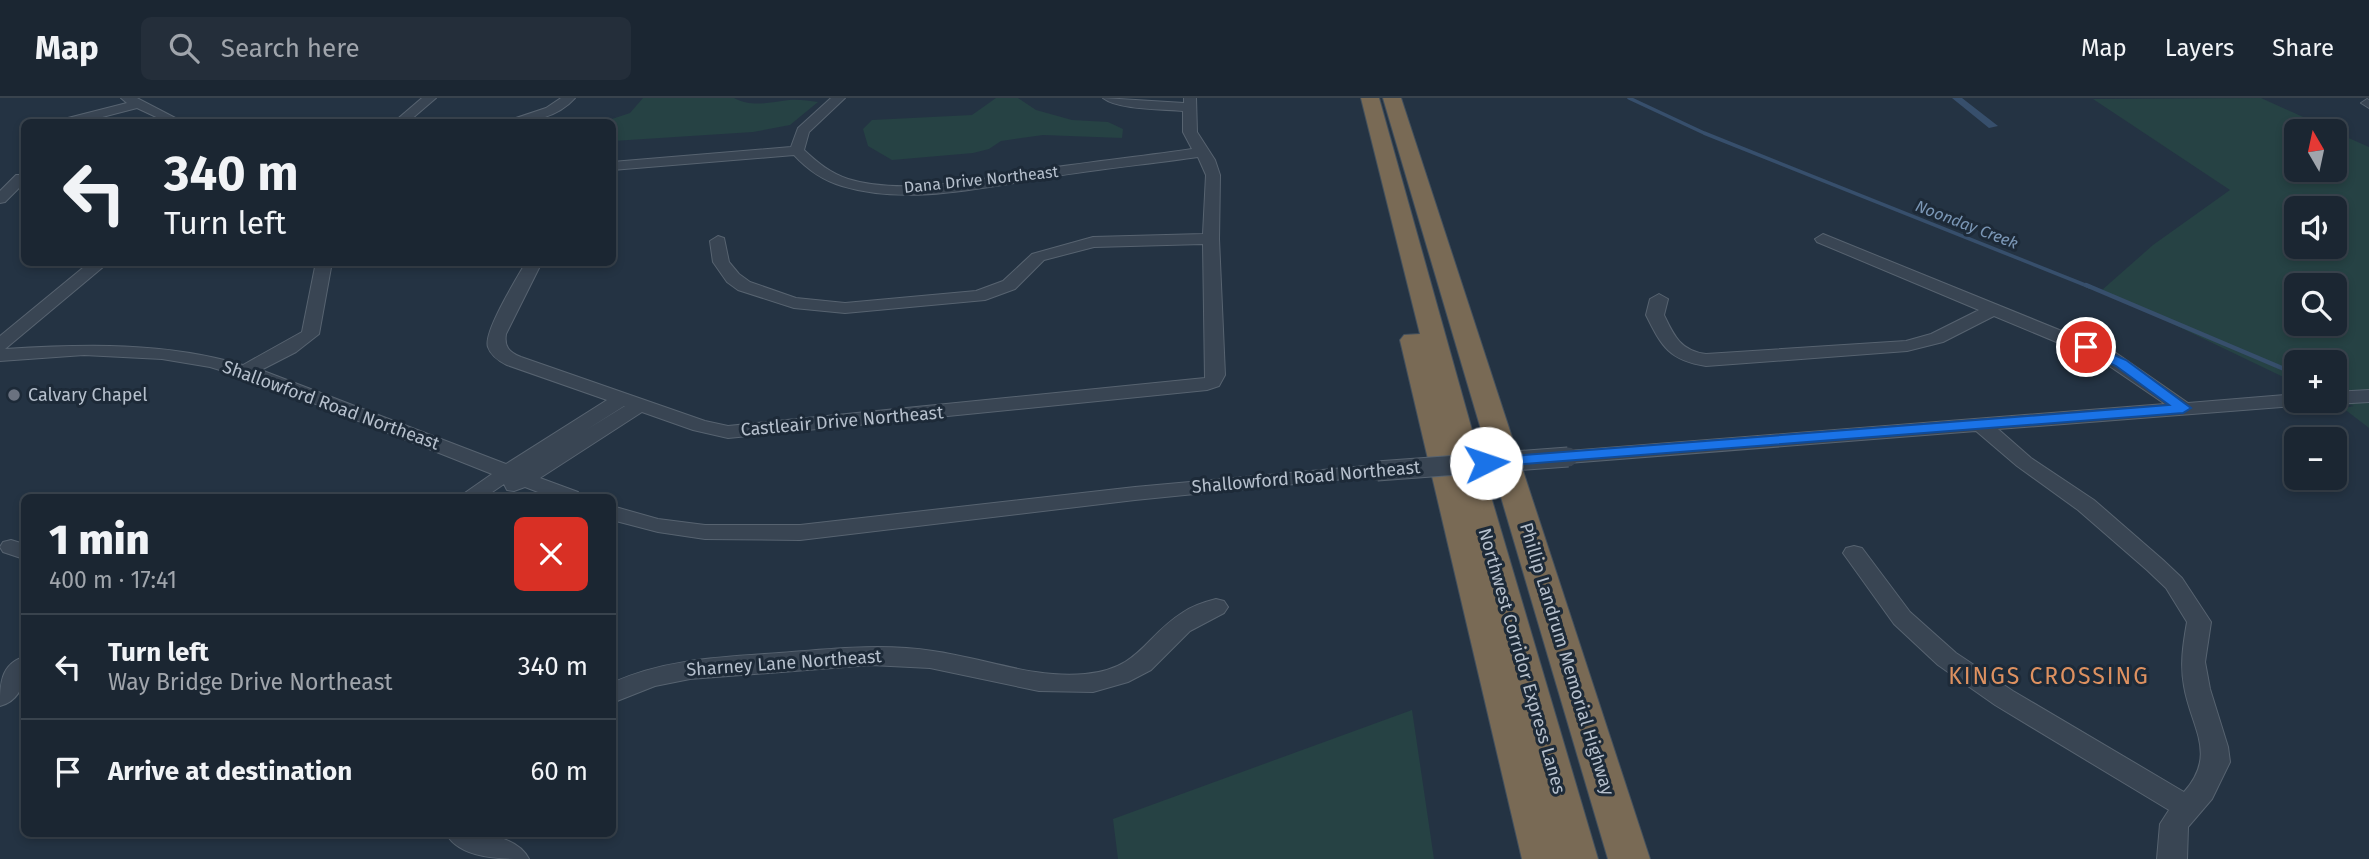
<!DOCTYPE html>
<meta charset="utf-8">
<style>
:root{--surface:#1b2632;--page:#242e3a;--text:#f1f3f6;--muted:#a0a5ac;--line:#39434d}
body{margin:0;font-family:"Fira Sans",sans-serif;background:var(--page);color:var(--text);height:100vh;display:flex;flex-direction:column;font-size:26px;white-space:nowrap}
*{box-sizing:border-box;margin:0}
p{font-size:23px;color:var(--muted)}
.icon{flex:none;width:38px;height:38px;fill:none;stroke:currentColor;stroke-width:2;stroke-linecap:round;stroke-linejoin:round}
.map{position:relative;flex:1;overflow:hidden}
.panel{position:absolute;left:21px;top:396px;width:595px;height:343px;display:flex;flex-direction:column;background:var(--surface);border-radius:10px;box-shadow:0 4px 10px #0003,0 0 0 2px var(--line)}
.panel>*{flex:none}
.hud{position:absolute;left:21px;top:21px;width:595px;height:147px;border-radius:10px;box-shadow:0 4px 10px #0003,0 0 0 2px var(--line);background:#1b2632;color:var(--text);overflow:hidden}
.needle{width:46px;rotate:351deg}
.fabs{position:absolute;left:2284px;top:21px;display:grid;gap:14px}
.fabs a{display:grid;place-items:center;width:63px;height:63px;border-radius:10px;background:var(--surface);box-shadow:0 4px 10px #0003,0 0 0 2px var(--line);font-size:35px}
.pin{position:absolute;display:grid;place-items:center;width:60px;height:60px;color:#fff;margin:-30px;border:4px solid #fff;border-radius:50%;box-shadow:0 2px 7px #0007}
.me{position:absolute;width:77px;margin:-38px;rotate:86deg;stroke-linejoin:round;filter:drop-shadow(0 0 5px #0008)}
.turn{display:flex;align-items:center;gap:24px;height:147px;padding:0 28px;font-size:32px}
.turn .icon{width:91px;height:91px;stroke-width:2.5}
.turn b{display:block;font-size:49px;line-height:60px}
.round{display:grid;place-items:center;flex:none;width:74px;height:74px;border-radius:10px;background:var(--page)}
.head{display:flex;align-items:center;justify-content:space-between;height:119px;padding:0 28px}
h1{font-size:42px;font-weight:800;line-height:52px}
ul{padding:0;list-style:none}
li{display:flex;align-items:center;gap:21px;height:105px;padding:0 28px;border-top:2px solid var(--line)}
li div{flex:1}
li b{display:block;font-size:26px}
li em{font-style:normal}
header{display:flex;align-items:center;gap:42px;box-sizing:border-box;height:98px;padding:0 35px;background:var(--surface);border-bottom:2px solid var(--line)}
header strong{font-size:33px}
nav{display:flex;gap:38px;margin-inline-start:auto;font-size:24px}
.search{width:490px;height:63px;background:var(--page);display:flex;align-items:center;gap:18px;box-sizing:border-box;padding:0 24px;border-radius:10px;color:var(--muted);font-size:26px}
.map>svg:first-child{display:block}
</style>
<header>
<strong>Map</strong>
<div class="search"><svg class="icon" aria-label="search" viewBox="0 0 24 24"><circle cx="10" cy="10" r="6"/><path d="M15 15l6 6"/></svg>Search here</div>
<nav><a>Map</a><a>Layers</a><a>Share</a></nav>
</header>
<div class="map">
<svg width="2369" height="761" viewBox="0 0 2369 761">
<rect width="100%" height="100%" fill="#243343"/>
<path fill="#264244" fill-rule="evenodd" d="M643,0H734C754,10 769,4 789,2C799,1 809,3 818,4L790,27L753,34L613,43L612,24H603L630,15Z
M996,0H1018L1036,12L1072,22L1108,24L1123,31L1122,40L1043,37L1001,43L989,51L973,55L892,62L868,48L863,31L872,22L972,17Z
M2261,0L2334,33H2296V72H2334L2335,34L2369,49V330L2343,310L2354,308L2335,302L2334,264H2296V285L2102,192L2153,147L2230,92L2093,1ZM2296,110H2334V149H2296ZM2296,187H2334V226H2296Z
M1412,612L1434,761H1118L1113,721Z"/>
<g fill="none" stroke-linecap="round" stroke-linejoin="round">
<path stroke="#374f6c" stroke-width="3.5" d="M1629,0L1704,35L2090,189"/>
<path stroke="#374f6c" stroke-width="4.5" d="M2086,187L2296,276"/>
<path fill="#374f6c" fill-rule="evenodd" d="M1952,0H1962L1998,28L1989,30Z"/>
<g stroke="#576370" stroke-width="2">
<path id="minor" d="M121,0H137L183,24H167L137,10L83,24H62L64,21L127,5Z
M422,0H436L408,24H394Z
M561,0H575C558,19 529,26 504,24L546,10Z
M831,0H845L809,34L804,52C818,65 830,75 848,81C905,99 992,79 1050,70C1097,63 1145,58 1192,51L1183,34V13C1163,11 1118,12 1103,0L1184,5V0H1196L1197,34L1215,62L1220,77L1219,141L1225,277L1219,288L1207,292L728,340L693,332L642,314L540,380L578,394L581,399H551L525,389L514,393L507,392L504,386L485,399H459L492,376L263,285L210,269L162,261L84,257L0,263V238L90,164H109L5,251C85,246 165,244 243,267L302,234L316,164H332L319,236L296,254L261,272L506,366L607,302L507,267C499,263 491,258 488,249C483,234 517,180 526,164H542L506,236C504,249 509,254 521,259L705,323L728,328L1205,280L1203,146L1094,149L1044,162L1015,191L985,202L845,215L794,210L738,192L727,184L713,164L710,143L718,138L724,140L729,164L739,176L750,184L796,200L845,205L976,193L1003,183L1032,156L1093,139L1203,136L1206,77L1198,59C1149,66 1099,71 1050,79C984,89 908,108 842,88C822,82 808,72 794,57L612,72V64L791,49L798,30ZM624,308H625L586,332Z
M2367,1L2369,2V10L2361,5Z
M16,77H24V85L5,104L0,105V93Z
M1823,136L2116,255L2188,305L2296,296V303H2305L2296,308L1998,331L2031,360L2094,402L2163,462L2182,480L2211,524L2205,564L2210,591L2228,649L2230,664L2212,701L2188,729L2187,761H2157L2160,726L2169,712L1995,607L1938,567L1894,526L1843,455L1846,450L1854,448L1862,450L1910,514L1956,555L2013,593L2184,694C2218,656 2191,630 2184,588C2180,566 2183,547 2187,524L2166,490L2147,472L2078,412L2017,368L1976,333L1568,365L1561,363L1558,359L1561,355L1568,353L2165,306L2102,263L1994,218L1943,244L1907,253L1706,268C1669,262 1662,249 1646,217L1650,201L1659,196L1668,201L1664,217C1674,238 1681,253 1706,256L1906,243L1931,236L1979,212L1817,144L1815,141Z
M2369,292V304L2334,306L2326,303H2334V294Z
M1377,367L1384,369L1387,373L1384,377L1135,402L800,442L705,441L658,434L612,422V408L658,421L705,427H800L1135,389Z
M11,442L24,446V461L3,454L0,449L3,444Z
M1216,501L1224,503L1228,509L1224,515L1190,533L1151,572L1128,584L1093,594L1039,593L930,570L871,567L690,581L655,588L612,605V585C664,561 723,559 779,555C830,551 882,545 933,553C984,560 1034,581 1085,576C1140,571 1144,539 1182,515C1192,508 1204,504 1216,501Z
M24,559C26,579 23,602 0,608C0,588 0,566 24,559Z
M446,735C472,735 515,734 529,761C502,761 459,761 446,735Z"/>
</g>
<g stroke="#43505d" stroke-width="2">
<path id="highway" d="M1361,0H1379L1484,375L1598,761H1522L1400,242L1404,237L1420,236Z
M1383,0H1401L1650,761H1608Z"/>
</g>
<use href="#minor" fill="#394553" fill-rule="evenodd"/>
<use href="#highway" fill="#796a55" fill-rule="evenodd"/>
<g stroke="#576370" stroke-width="21" stroke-linecap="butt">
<path id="minor-bridge" d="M1377,373L1568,359"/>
</g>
<use href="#minor-bridge" stroke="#394553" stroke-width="19"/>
</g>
<path fill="#1a73e8" stroke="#114b97" stroke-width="2" d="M2086,245L2126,262L2191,310L2183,315L1486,369L1478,365L1486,360L2169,307L2116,268L2081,252L2079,249Z"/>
<circle fill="#6b7280" stroke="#1d2a38" stroke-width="2.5" cx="14" cy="297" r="7"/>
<g text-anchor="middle" stroke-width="6" stroke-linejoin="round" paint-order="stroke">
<g font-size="16" fill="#b6c0cd" stroke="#1d2a38">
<text transform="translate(981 81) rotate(-6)" y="6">Dana Drive Northeast</text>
</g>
<g font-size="16" font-style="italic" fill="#7b97b6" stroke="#1d2a38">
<text transform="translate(1967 126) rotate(21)" y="6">Noonday Creek</text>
</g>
<g font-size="18" fill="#b6c0cd" stroke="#1d2a38" text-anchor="start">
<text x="28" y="303">Calvary Chapel</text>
</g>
<g font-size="18" fill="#b6c0cd" stroke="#1d2a38">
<text transform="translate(331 307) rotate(20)" y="6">Shallowford Road Northeast</text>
<text transform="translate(842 323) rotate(-5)" y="6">Castleair Drive Northeast</text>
<text transform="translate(1306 379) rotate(-5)" y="6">Shallowford Road Northeast</text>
<text transform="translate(1567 561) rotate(73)" y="6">Phillip Landrum Memorial Highway</text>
<text transform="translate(1522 563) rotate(74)" y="6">Northwest Corridor Express Lanes</text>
<text transform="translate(784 565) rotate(-4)" y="6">Sharney Lane Northeast</text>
</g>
<g font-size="23" letter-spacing="2" fill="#de9160" stroke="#1d2a38">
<text x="2049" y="586">KINGS CROSSING</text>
</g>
</g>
</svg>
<div class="fabs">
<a><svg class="needle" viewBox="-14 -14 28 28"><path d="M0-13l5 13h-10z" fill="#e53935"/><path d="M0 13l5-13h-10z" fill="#a0a5ac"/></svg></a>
<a><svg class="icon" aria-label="sound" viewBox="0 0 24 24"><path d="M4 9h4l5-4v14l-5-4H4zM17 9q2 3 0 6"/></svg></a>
<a><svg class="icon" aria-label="search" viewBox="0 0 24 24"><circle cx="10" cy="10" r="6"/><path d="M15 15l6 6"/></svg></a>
<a>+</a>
<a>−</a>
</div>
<div class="pin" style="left:2086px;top:249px;background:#d93025"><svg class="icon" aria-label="arrive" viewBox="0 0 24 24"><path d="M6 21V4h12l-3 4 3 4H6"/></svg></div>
<svg class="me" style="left:1486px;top:365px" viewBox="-20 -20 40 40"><circle r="19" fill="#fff"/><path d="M0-13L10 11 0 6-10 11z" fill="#1a73e8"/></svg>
<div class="hud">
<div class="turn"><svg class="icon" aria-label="left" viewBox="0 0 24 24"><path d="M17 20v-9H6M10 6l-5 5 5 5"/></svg><div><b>340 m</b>Turn left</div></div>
</div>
<section class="panel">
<div class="head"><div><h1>1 min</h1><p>400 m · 17:41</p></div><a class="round" style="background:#d93025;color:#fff"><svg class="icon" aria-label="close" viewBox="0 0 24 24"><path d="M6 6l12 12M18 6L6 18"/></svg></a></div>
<ul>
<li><svg class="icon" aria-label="left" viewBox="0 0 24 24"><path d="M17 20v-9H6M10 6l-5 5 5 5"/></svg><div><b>Turn left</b><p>Way Bridge Drive Northeast</p></div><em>340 m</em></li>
<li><svg class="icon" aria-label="arrive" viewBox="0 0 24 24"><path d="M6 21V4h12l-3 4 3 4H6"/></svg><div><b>Arrive at destination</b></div><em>60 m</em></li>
</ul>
</section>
</div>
